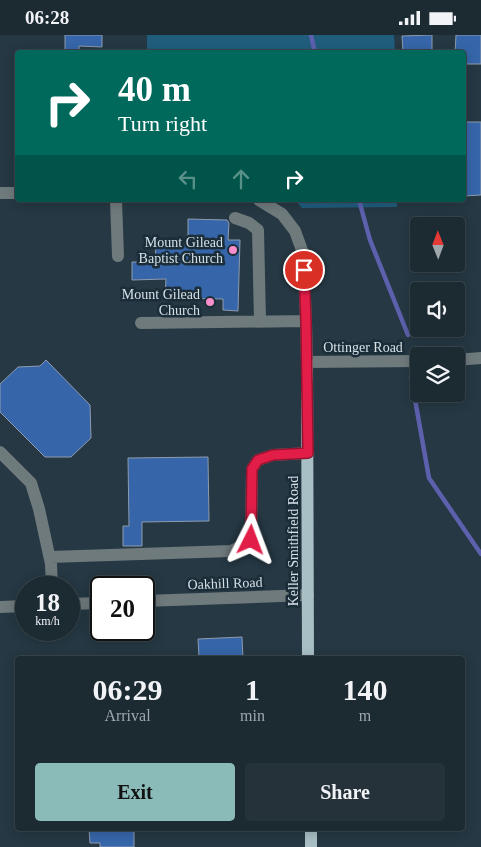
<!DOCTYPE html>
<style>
:root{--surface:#1c2a32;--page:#25323a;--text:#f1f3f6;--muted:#a0a7ac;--line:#3a464d;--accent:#8bbbb9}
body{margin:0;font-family:Georgia,serif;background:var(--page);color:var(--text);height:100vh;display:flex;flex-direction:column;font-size:19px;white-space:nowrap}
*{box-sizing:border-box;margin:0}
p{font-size:16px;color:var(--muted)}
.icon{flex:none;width:28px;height:28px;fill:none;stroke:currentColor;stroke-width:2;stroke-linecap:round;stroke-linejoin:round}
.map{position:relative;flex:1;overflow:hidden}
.side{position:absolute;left:15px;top:621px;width:450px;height:175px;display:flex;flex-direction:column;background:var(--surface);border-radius:5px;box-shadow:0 2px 12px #0003,0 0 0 1px var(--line)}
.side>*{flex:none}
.top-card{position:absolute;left:15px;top:15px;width:451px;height:152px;border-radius:5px;box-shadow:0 2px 12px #0003,0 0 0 1px var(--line);background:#00695c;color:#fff;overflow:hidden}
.needle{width:32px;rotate:359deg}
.buttons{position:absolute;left:410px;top:182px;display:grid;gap:10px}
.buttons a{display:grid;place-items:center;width:55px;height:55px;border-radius:5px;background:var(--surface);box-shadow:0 2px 12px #0003,0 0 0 1px var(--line);font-size:25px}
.speed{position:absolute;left:15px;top:541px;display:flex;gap:10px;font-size:25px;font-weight:700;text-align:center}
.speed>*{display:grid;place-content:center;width:65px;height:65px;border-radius:50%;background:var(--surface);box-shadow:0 2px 12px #0003,0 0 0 1px var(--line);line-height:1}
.speed small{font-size:12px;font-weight:400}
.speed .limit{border:2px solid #111;border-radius:8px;background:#fff;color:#111}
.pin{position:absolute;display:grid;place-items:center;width:42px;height:42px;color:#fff;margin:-21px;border:2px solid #fff;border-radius:50%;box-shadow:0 1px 5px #0007}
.me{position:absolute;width:55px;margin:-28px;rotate:3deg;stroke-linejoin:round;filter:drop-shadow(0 0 4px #0008)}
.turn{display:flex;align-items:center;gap:18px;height:105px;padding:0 20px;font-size:22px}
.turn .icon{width:65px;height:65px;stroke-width:2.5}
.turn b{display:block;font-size:35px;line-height:42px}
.lanes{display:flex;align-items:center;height:48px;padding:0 20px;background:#0003;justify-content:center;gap:25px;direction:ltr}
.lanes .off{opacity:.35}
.eta{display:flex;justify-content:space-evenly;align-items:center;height:85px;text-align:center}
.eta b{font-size:30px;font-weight:600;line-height:35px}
.primary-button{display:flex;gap:10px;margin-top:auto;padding:10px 20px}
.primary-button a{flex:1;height:58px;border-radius:5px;background:var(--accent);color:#111;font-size:20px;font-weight:600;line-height:58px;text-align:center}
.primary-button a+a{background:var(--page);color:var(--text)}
.status{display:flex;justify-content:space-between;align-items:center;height:35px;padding:0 25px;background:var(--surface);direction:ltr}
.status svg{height:14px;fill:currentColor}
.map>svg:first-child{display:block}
</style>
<div class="status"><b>06:28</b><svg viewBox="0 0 49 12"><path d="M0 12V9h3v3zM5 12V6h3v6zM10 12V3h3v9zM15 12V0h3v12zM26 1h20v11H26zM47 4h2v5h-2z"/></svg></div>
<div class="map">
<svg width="481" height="812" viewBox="0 0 481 812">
<rect width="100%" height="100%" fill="#253843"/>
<path fill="#205d7d" d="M147,0H394L395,17H147Z
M295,165H397V172L302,173Z"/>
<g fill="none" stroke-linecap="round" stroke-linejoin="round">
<path stroke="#5d60ad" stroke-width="4.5" d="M311,0L315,18
M359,165L370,205L408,300
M411,342L429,443L481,519"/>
</g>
<path fill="#3666a9" stroke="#8e9bae" d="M65,0H102V12L79,11V16H65Z
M432,0V18H403L402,1Z
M456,0H481V29H464V18H455Z
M464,87H481V160L464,161Z
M188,184L227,185L229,188L228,205H240L238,276L223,275V264L165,263L166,244L132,245V227H155L156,209L188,210Z
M46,325L90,370L91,403L71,422H45L0,377V349L18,332L40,331Z
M208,422L209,486L142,487V511H123V491H129L128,423Z
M242,602L243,624H213V622H199L198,604Z
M89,794H134V812H100V808H90Z"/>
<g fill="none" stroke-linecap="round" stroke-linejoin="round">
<path stroke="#6f7a7d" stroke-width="12" d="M0,158H18
M116,165L118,221
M259,165L282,179L295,196L303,218L306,286L307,327L419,326
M235,183L249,188L258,195L260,286
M141,288L306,286
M456,325L481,323
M0,417L31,448L39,474L51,529L52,552
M50,522L231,516L240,512L251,505L252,434L258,425L273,420L308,418
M144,566L308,560
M69,569L101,568
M0,572L26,571"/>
<path stroke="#a8bfc5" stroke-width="12" d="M307,327L308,624
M311,794V812"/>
</g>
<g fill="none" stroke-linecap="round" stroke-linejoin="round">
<g stroke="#92132f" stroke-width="12">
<path id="route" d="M251,505L252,434L258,425L273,420L308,418L306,286L304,235"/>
</g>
<use href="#route" stroke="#e11d48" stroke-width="9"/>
</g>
<g fill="#f98fca" stroke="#1b2d38" stroke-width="2">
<circle cx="233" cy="215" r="5"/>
<circle cx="210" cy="267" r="5"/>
</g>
<g text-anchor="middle" stroke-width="5" stroke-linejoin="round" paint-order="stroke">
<g font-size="14" fill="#d5e0e7" stroke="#1b2d38" text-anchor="end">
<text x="223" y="212">Mount Gilead<tspan x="223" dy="16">Baptist Church</tspan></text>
<text x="200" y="264">Mount Gilead<tspan x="200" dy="16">Church</tspan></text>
</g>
<g font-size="14" fill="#d5e0e7" stroke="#1b2d38">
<text x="363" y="317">Ottinger Road</text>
<text transform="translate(293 506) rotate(-90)" y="5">Keller Smithfield Road</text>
<text transform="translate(225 548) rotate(-2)" y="5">Oakhill Road</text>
</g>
</g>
</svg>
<div class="buttons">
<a><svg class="needle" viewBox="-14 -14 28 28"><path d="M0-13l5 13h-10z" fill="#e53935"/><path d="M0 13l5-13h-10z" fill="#a0a7ac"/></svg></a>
<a><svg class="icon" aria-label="sound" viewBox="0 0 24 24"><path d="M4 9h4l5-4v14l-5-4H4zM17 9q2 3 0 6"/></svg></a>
<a><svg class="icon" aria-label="layers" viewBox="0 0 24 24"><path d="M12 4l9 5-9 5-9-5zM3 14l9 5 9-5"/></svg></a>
</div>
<div class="speed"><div>18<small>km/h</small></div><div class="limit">20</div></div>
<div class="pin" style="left:304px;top:235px;background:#d93025"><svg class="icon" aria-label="arrive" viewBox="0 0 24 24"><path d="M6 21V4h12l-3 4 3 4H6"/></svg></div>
<svg class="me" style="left:251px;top:505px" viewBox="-20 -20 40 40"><path d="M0-17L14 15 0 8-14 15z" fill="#e11d48" stroke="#fff" stroke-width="4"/></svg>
<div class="top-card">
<div class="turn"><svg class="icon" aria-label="right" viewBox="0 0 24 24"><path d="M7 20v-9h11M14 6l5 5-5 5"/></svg><div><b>40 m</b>Turn right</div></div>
<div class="lanes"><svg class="icon off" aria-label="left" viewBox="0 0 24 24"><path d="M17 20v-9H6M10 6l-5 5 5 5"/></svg><svg class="icon off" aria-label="ahead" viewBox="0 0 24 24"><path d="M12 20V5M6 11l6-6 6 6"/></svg><svg class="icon" aria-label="right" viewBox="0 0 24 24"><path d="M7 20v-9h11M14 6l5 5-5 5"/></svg></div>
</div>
<section class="side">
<div class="eta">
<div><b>06:29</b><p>Arrival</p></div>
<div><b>1</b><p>min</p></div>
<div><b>140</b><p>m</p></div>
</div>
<div class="primary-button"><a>Exit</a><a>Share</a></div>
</section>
</div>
